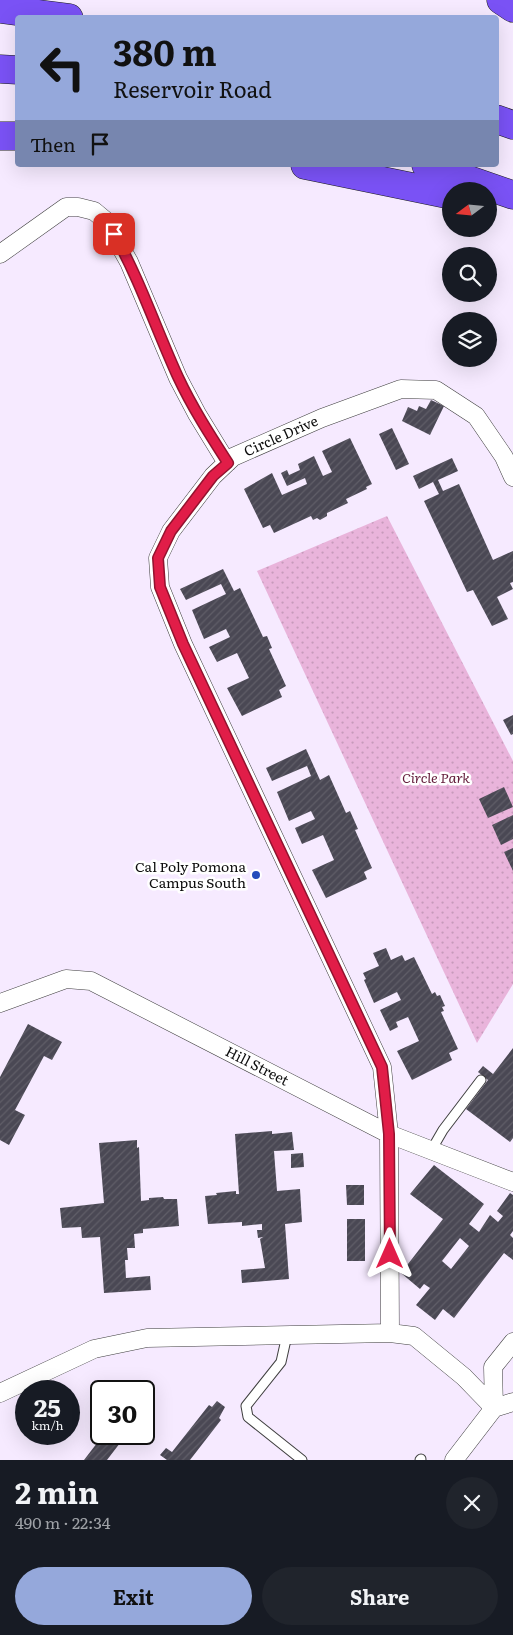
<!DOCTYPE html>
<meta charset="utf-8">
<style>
:root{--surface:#171b24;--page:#20242c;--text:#f1f3f6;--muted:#9ea1a6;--accent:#95a8db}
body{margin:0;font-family:Literata,serif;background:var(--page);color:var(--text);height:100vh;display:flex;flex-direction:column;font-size:19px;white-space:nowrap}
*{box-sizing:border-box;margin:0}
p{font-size:16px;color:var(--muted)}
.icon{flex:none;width:28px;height:28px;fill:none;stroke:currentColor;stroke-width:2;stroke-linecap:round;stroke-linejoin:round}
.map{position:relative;height:1460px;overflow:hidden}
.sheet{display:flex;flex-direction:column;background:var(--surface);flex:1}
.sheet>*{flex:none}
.guide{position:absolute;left:15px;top:15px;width:484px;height:152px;border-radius:5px;box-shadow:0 5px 20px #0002;background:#95a8db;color:#111;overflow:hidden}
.needle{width:32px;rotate:254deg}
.fabs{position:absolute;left:442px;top:182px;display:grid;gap:10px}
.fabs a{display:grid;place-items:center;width:55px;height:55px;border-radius:50%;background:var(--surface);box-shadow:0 5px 20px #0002;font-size:25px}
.speed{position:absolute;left:15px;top:1380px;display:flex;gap:10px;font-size:25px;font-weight:700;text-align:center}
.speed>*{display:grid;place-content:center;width:65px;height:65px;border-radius:50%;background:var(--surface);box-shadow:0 5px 20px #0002;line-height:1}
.speed small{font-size:12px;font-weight:400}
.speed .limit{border:2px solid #111;border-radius:8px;background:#fff;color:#111}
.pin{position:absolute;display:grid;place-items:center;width:42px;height:42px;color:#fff;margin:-21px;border-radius:10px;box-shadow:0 2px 8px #0006}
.me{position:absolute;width:55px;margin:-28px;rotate:0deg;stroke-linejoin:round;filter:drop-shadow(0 0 4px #0008)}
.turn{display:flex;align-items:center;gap:18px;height:105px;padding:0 15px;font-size:22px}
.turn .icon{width:65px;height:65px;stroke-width:2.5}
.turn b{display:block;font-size:35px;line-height:42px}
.then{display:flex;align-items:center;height:48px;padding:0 15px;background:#0003;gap:10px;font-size:19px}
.round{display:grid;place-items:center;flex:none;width:52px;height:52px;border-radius:26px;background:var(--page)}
.summary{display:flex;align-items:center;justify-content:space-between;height:85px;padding:0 15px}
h1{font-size:30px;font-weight:700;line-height:38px}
.action{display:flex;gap:10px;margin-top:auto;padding:10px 15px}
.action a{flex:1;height:58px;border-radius:30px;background:var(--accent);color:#111;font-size:20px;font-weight:700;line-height:58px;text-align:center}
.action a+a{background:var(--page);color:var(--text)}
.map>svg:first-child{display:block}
</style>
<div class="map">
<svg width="513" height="1460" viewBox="0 0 513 1460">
<defs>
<pattern id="green-dots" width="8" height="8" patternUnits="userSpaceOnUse" patternTransform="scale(1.25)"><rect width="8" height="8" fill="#e9b4db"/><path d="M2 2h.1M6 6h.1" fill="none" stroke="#c79abb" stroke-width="1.8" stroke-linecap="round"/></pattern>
<pattern id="building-hatch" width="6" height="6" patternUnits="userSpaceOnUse" patternTransform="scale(1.25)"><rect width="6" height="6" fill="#4a4854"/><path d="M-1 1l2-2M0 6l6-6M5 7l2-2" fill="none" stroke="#605e68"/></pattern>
</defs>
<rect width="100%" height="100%" fill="#f6eaff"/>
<path fill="url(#green-dots)" d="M387,516L513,761V984L477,1043L257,571Z"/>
<path fill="url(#building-hatch)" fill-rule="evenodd" d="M431,400L444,406L430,435L402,421L408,407L417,411L419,406L426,409Z
M392,428L409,464L396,470L379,434Z
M350,438L372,484L366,487L367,489L346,499L348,503L327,513V516L320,520L317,518L313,520L311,516L274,533L270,525L263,528L244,489L272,473L282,495L307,484L305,478L287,486L281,473L287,470L289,475L300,470L298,464L314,456L323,476L332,472L322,451Z
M452,458L458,471L438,480L443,491L459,484L493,560L513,551V582L510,583L513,589L497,597L508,619L492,626L473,590L467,592L424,501L439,494L433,482L419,489L413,476Z
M223,569L234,591L240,588L263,637L267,636L272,648L269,649L286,686L279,690L282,697L242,716L227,688L249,678L237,653L217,662L209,647L230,637L226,629L204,639L192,610L226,594L221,584L186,600L180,589Z
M513,715V734L511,735L503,720Z
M306,749L320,780L329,775L346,813L350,811L358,829L355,830L372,868L364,872L367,879L326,898L312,870L334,860L323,835L302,844L295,828L315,819L311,811L289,821L277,792L311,776L307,766L272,781L266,768Z
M504,787L513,807L488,818L479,799Z
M513,815V839L501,845L492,825Z
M513,848V871L504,852Z
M386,948L391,960L402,955L405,961L414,957L432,994L435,992L437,996L440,995L445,1006L442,1007L444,1011L441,1012L458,1049L449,1053L452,1060L412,1080L397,1051L419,1041L408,1017L396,1022L398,1027L390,1031L380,1010L401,1000L397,992L374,1003L364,980L366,979L363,973L379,966L373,953Z
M28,1024L62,1042L52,1060L44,1056L15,1110L25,1115L9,1145L0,1140V1077Z
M513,1048V1138L510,1142L466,1109L488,1080L478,1072L483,1066L493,1074Z
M272,1131V1134L292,1132L294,1150L274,1151L277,1191L300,1189L302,1222L285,1224L289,1279L242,1283L241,1270L265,1268L260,1239L263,1237L258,1238L257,1230H262V1224L242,1226V1222L208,1224L205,1196L217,1195L216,1193L236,1191V1194H239L235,1134Z
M137,1140V1148L139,1147L141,1201L149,1200V1198L163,1197L164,1199H177L179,1226L143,1229V1233L134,1234L135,1248H127L128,1260H125L126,1278L150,1276L151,1290L104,1293L100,1237L82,1238L81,1227L62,1228L60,1208L104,1203L99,1143Z
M303,1153L304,1167L291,1168V1154Z
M434,1165L484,1204L469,1224L479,1232L490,1215L498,1222L503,1216L497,1211L510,1193L513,1195V1231L510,1235L513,1238V1260L504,1253L454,1318L443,1309L435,1320L416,1305L430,1288L424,1284L420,1289L401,1273L443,1219L410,1194ZM460,1238L469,1246L451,1269L442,1261Z
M346,1185H364V1205H347Z
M347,1219H365V1261H347Z
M217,1401L225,1407L219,1418L221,1420L190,1460H167L160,1455L166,1448L172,1452L209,1405L212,1407Z
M104,1434H122L118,1440L120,1443L107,1460H84Z"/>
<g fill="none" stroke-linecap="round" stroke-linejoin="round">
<g stroke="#3f3f3f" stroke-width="11">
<path id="lane" d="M432,1149L443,1130L481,1080
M287,1335L281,1362L246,1406L248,1417L302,1460
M420,1460L421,1459"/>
</g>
<g stroke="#3f3f3f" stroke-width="19">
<path id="street" d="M0,254L66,207H78L94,211L106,221L129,262L178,378L197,414L227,463
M0,1003L66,979L91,981L389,1134L513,1182
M390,1333L389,1134L382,1067L183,644L160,587L158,558L171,531L213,476L233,457L322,418L401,389L436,390L476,416L504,457L513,477
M0,1393L94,1349L147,1338L390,1333L414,1336L464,1377L494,1408
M494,1408L493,1367L513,1342
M454,1460L494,1408L513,1402"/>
</g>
<g stroke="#1d1d1d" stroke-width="29">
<path id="highway" d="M501,0L513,8
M0,9L69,18
M0,69L18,70
M496,119L513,125
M0,136H18
M305,165L451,195
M426,165L513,195"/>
</g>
<use href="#lane" stroke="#fff" stroke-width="9"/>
<use href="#street" stroke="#fff" stroke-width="18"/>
<use href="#highway" stroke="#7a52f5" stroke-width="28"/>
</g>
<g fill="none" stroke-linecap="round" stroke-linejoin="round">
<g stroke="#92132f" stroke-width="12">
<path id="route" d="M114,234C140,280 156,329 178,377C192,407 210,435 228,463L213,476L171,531L158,558L160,587L183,644L382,1067L389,1134L390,1254"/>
</g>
<use href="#route" stroke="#e11d48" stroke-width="9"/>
</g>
<circle fill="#244cbb" stroke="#fff" stroke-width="2" cx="256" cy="875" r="5"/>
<g text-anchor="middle" stroke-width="5" stroke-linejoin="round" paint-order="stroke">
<g font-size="14" fill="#0c0c0c" stroke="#fff">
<text transform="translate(281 436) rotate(-24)" y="5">Circle Drive</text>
<text transform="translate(257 1066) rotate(27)" y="5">Hill Street</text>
</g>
<g font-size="14" font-style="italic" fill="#631c3a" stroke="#fff">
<text x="436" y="783">Circle Park</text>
</g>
<g font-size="14" fill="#0c0c0c" stroke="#fff" text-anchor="end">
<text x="246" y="872">Cal Poly Pomona<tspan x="246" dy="16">Campus South</tspan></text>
</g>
</g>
</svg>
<div class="fabs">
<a><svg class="needle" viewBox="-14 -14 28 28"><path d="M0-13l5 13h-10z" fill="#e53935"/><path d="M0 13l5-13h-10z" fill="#9ea1a6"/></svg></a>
<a><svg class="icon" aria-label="search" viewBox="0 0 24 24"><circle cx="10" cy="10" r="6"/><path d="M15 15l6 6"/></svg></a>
<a><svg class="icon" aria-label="layers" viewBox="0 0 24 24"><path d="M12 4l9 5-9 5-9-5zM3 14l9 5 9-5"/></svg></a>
</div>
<div class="speed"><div>25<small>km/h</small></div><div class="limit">30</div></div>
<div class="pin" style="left:114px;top:234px;background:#d93025"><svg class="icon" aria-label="arrive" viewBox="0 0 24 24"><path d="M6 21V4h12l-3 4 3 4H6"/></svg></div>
<svg class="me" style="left:390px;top:1254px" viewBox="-20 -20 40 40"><path d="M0-17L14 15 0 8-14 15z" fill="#e11d48" stroke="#fff" stroke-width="4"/></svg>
<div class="guide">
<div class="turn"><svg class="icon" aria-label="left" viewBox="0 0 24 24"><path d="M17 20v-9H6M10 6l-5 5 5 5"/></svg><div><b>380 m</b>Reservoir Road</div></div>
<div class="then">Then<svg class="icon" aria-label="arrive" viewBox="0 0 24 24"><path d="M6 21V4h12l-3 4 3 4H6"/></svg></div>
</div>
</div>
<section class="sheet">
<div class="summary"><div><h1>2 min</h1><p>490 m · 22:34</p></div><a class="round"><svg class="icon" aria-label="close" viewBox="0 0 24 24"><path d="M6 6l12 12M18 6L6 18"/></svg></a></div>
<div class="action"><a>Exit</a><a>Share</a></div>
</section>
